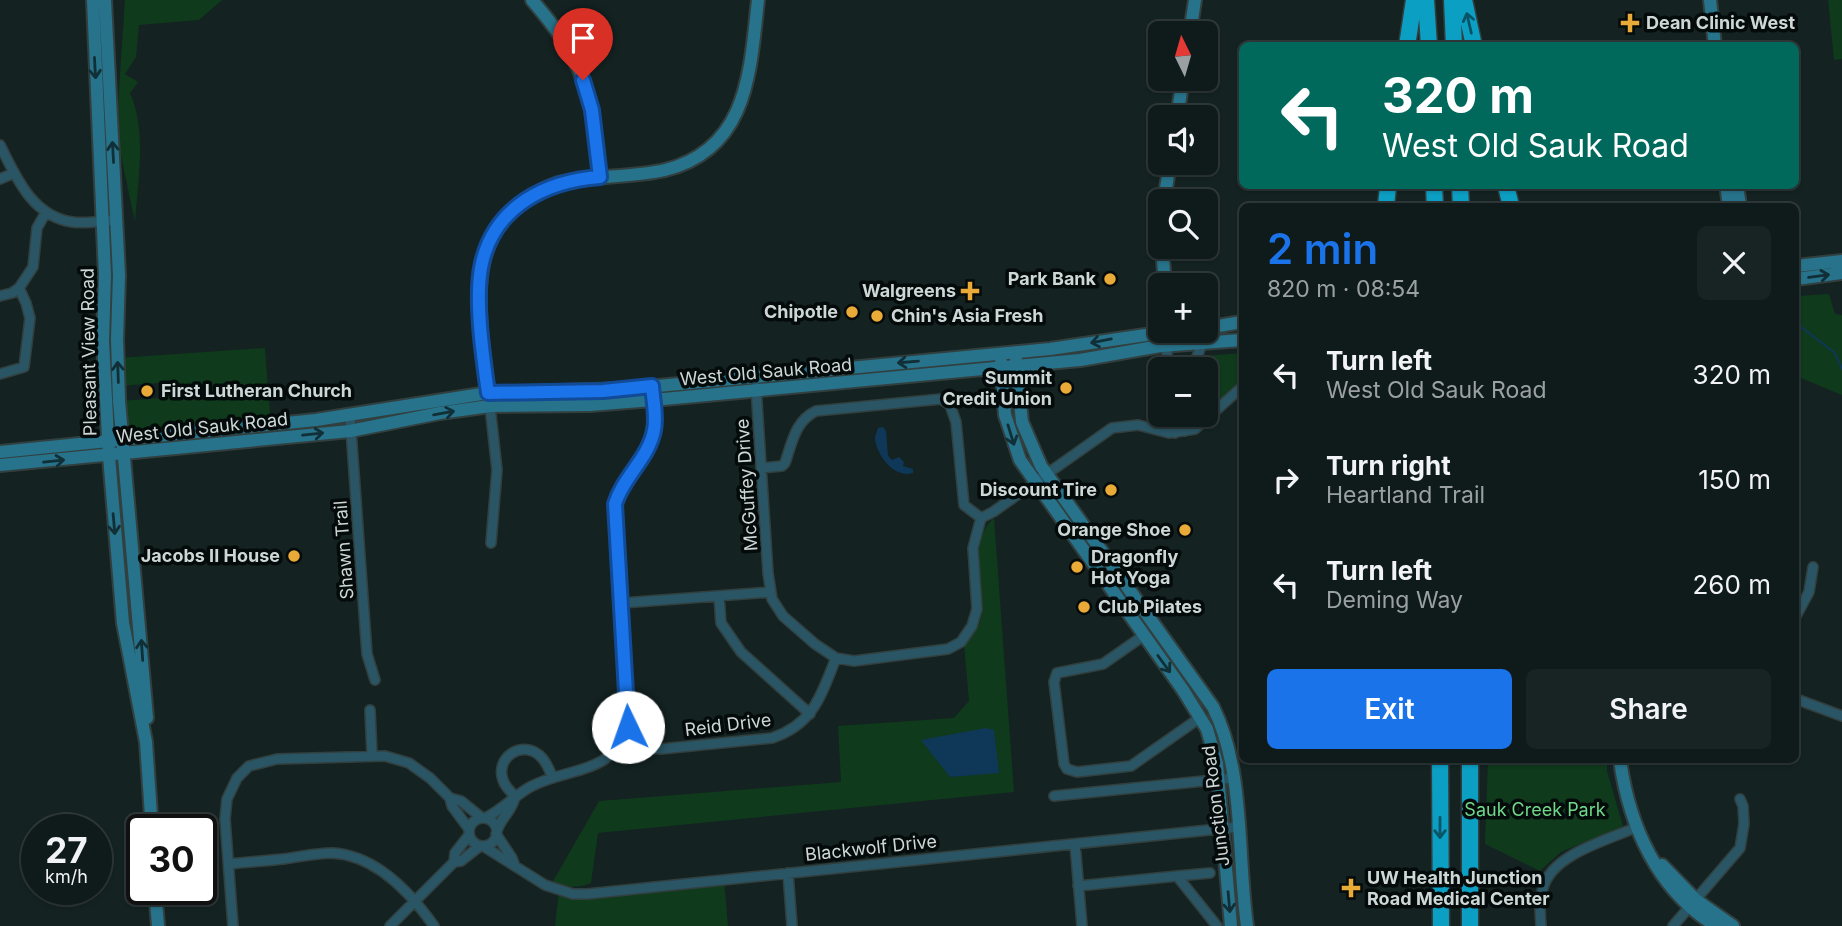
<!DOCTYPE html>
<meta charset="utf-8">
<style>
:root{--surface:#0f1a1a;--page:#182323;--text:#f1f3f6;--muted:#9ba1a2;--line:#2f3839;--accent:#1a73e8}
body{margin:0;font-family:Inter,sans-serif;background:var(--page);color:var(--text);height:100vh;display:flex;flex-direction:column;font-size:26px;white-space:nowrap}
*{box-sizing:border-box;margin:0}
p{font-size:23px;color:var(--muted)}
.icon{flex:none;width:38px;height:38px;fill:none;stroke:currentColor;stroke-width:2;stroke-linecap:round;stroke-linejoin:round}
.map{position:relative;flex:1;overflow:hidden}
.details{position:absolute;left:1239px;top:203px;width:560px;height:560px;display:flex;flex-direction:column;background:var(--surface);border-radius:10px;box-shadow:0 2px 5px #0004,0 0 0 2px var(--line)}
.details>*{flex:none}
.banner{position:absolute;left:1239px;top:42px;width:560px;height:147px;border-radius:10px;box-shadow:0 2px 5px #0004,0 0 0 2px var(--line);background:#00695c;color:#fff;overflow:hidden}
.needle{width:46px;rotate:355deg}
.tools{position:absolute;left:1148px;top:21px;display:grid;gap:14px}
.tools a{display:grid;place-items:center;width:70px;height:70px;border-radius:10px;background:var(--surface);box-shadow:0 2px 5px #0004,0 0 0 2px var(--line);font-size:35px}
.speed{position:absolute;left:21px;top:814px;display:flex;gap:14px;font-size:35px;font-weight:700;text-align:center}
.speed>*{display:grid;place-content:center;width:91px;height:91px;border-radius:50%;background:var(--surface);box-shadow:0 2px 5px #0004,0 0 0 2px var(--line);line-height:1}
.speed small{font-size:18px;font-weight:400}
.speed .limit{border:4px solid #111;border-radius:10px;background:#fff;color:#111}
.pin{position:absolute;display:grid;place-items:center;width:60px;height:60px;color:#fff;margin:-72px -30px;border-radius:50% 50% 50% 0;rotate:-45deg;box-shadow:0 0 7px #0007}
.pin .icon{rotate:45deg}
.me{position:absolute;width:77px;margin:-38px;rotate:357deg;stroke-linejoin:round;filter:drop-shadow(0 0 5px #0008)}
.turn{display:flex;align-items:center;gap:24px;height:147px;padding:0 28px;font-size:32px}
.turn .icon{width:91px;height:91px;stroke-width:2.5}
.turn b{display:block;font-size:49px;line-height:60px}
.round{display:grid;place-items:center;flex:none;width:74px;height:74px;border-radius:10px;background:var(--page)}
.overview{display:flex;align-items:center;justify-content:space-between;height:119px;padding:0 28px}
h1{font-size:42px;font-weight:600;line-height:52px;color:var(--accent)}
.button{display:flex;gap:14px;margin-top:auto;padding:14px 28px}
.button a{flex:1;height:80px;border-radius:10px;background:var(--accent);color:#fff;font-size:28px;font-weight:600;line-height:80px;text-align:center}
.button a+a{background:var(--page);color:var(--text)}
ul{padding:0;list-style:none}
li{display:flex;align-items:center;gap:21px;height:105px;padding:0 28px}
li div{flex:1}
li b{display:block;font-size:26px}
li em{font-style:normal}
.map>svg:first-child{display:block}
</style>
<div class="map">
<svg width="1842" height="926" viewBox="0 0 1842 926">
<rect width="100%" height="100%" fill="#142222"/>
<path fill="#0f3a1c" d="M125,0H222L199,20L139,25L136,57L125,74L138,82L130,93C147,131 138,180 135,222L120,151L118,104Z
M1828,0H1842V59L1834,60Z
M1829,294L1835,314L1842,315V395L1796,376V296Z
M265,348L271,425L122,440L119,401L162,398L160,383L118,386V358Z
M1242,353V387L1199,426L1184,418L1174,419L1173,415H1206V369H1169L1168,359Z
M994,518L1014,792L598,833L591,883C577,889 566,887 552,883L599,801L841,782L838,726L954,718L969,701L964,645L979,624L982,614C984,583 967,542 994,518Z
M1488,760H1607V771L1623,826L1561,852L1540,871L1485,844Z
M724,879L728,926H555L559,891L573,894Z"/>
<path fill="#0f3757" d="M883,427L886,431L888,456L892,460L899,457L904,462L903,466L913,469V473C895,479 877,456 875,439C875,435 877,432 878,428Z
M986,728L994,730L999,773L950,777L921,740Z"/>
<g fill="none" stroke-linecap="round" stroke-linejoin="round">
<path stroke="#0f3757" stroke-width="2" d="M1796,323L1835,353L1842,369"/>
<g stroke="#323f3f" stroke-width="12">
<path id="street" d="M0,145C16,177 32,216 72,222C86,224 101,221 116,220
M0,179L14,173
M19,288L33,267L37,228L46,212
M0,296L12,293L19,288L26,303L30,318L24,367L0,374
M1166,346L1169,369
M1192,369L1202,344
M756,387L768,573L772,599L783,616L815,644L836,658L854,661L948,649L961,642L972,626L977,609L973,548L981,518
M490,406L497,470L491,543
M1173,415L1175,433
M1183,415L1185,431
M350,416L367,654L375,680
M761,468L782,466L785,463C792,443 795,421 816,411L941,399L950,405L956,422L964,505L981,518L993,512L1112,428L1138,425L1169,433L1195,429L1242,387
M719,596L721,623L741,652L810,714
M622,603L771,592
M1796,616L1809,592L1813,567
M1143,636L1103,664L1057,673L1054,682L1064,764L1067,769L1077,772L1131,766L1201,717
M1796,699L1842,716
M370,710L372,754
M624,738L650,748L661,749L772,738C814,724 821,695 836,658
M1054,796L1234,778
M516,797C511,792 505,787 503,780C495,758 521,740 539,755C546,760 549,770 553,778
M450,798L461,801L482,818
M485,818C502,810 514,796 530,787C569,766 610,777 628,727L615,504C623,477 649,458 654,430C657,416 654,400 652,386
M469 832a14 14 0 1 1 28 0a14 14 0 1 1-28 0Z
M497,831C500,819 511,812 514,800
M496,834L512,858L515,866
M1075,844L1082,926
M483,846L545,885L573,894H587L1238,827
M454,862L461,861L480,846
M229,864C247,862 265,861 283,859C299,857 316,853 332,853C376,855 410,892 434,926
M788,873L792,926
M1177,876L1210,873
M1078,886L1177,876L1217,926
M233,926L225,819L227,799L237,778L249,766L277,759L385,756L409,763L430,778L450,798L452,806L469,829
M390,926L454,862L455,853L469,835
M1541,926C1540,913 1539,900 1543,888C1552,854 1608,840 1637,827
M1673,926L1740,848L1744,824L1743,806L1740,799"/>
</g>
<g stroke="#323f3f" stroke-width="16">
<path id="secondary" d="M93,0L105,275L103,341L109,456L123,623L146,742L152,830
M105,0L119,275L117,339L119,401L147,718
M532,0C544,14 556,29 566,44C591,85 595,130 600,177
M1710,0L1715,46
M1190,33L1195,0
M1177,117L1183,79
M1729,186L1727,191L1729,206
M1733,186L1738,192L1740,206
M1164,201L1170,163
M1162,247L1165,285
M1796,266L1842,261
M1796,279L1842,273
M1206,328L1242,322
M1016,360L1022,422L1041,466L1213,707C1245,771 1237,855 1247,926
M1001,362L1005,415L1020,460L1183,690L1207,729L1217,764L1231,926
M489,399C480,313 455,221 558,183C593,175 630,178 665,170C749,149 750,70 758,0
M0,452L316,420L488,393L626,389L1050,349L1173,331
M0,465L350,431L440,413L490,406L590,405L653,400L1080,360L1160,346L1242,340
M1620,760C1629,825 1657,890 1716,926
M1662,865L1696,900L1733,926
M155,889L158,926"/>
</g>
<g stroke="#323f3f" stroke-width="19">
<path id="highway" d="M1426,0L1429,46
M1452,0L1454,46
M1464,0L1474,46
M1407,46L1414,0
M1434,186L1435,206
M1460,186L1461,206
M1506,186L1511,206
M1386,206L1388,186
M1440,760L1441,926
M1470,760V926"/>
</g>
<use href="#street" stroke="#2a5564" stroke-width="9"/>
<use href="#secondary" stroke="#27738b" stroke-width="12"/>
<use href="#highway" stroke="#0c9fc4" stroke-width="16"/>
</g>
<defs><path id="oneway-shaft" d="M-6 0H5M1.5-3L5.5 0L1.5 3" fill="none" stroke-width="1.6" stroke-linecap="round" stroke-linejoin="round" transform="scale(1.75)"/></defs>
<g stroke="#085467">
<use href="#oneway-shaft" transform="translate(1469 23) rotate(-103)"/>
<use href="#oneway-shaft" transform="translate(1440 828) rotate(90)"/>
</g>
<g stroke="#112f37">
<use href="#oneway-shaft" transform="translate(95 68) rotate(87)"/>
<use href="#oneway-shaft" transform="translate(113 152) rotate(-93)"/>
<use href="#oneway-shaft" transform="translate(1819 276) rotate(-8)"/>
<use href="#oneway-shaft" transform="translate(1101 341) rotate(169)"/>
<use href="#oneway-shaft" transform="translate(908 362) rotate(175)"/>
<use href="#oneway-shaft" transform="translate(118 372) rotate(-92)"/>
<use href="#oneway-shaft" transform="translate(444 413) rotate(-10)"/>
<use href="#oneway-shaft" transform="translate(313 434) rotate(-6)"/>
<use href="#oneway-shaft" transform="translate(1011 435) rotate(73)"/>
<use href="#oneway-shaft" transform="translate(54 461) rotate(-6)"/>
<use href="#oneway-shaft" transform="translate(114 524) rotate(85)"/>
<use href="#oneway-shaft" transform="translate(142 650) rotate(-94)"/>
<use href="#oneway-shaft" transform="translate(1164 664) rotate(54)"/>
<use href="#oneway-shaft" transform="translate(1229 902) rotate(85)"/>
</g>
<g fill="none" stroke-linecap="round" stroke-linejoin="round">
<g stroke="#114b97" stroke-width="18">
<path id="route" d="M583,80L592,110L600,177C546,181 495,206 482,263C474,297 483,357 488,393L603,391L652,386C653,400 657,416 654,430C649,458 623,477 615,504L628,727"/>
</g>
<use href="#route" stroke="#1a73e8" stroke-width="12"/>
</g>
<g fill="#eaaa38" stroke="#050a0a" stroke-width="2.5">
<path d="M1626.5 12.5h7v7h7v7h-7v7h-7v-7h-7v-7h7z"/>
<circle cx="1110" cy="279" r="7"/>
<path d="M966.5 280.5h7v7h7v7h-7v7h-7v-7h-7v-7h7z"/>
<circle cx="852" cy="312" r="7"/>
<circle cx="877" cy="316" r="7"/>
<circle cx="1066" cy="388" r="7"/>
<circle cx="147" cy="391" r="7"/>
<circle cx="1111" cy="490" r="7"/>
<circle cx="1185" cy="530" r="7"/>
<circle cx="294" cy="556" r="7"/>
<circle cx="1077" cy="567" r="7"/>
<circle cx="1084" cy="607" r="7"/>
<path d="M1347.5 877.5h7v7h7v7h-7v7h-7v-7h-7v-7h7z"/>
</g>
<g text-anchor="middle" stroke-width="7" stroke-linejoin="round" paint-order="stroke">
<g font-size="18" font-weight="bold" fill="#ced7d7" stroke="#050a0a" text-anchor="end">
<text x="1646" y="29" text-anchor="start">Dean Clinic West</text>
<text x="1096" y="285">Park Bank</text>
<text x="956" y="297">Walgreens</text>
<text x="838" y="318">Chipotle</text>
<text x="891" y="322" text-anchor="start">Chin's Asia Fresh</text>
<text x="1052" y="384">Summit<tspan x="1052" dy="21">Credit Union</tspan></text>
<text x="161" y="397" text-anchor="start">First Lutheran Church</text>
<text x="1097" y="496">Discount Tire</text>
<text x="1171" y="536">Orange Shoe</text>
<text x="280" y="562">Jacobs II House</text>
<text x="1091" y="563" text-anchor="start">Dragonfly<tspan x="1091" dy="21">Hot Yoga</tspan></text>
<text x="1098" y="613" text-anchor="start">Club Pilates</text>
<text x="1367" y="884" text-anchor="start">UW Health Junction<tspan x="1367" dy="21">Road Medical Center</tspan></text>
</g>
<g font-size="18" fill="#ced7d7" stroke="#050a0a">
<text transform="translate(89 352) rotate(-91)" y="6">Pleasant View Road</text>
<text transform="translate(766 372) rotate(-5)" y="6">West Old Sauk Road</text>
<text transform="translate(202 428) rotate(-6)" y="6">West Old Sauk Road</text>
<text transform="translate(747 485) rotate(-94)" y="6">McGuffey Drive</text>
<text transform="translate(344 550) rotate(-94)" y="6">Shawn Trail</text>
<text transform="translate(728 725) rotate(-7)" y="6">Reid Drive</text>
<text transform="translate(1216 806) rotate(-97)" y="6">Junction Road</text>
<text transform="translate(871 848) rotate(-6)" y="6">Blackwolf Drive</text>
</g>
<g font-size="18" fill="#6ed98a" stroke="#050a0a">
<text x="1535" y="816">Sauk Creek Park</text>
</g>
</g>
</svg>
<div class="tools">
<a><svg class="needle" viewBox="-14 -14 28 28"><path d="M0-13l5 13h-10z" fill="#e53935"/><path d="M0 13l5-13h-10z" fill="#9ba1a2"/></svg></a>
<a><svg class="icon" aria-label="sound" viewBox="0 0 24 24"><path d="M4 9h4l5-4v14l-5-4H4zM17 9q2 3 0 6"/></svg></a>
<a><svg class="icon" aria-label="search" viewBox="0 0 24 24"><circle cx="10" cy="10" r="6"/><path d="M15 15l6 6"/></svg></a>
<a>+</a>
<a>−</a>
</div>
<div class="speed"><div>27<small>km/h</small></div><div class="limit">30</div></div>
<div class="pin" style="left:583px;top:80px;background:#d93025"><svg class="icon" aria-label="arrive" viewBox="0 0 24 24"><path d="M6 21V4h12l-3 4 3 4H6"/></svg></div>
<svg class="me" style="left:628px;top:727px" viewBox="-20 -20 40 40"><circle r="19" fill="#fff"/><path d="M0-13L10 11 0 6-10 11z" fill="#1a73e8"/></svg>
<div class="banner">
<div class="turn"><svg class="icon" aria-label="left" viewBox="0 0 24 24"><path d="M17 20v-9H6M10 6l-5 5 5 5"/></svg><div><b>320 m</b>West Old Sauk Road</div></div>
</div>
<section class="details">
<div class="overview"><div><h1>2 min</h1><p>820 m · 08:54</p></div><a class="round"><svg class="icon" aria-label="close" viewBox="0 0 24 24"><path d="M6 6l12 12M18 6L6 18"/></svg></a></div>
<ul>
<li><svg class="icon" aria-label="left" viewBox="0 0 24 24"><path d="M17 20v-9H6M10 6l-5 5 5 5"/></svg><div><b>Turn left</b><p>West Old Sauk Road</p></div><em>320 m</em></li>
<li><svg class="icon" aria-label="right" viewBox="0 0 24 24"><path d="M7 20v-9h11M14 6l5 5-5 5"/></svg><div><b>Turn right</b><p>Heartland Trail</p></div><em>150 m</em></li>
<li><svg class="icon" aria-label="left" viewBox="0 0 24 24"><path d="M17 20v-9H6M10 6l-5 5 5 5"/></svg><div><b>Turn left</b><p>Deming Way</p></div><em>260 m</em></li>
</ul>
<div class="button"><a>Exit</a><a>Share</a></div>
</section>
</div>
